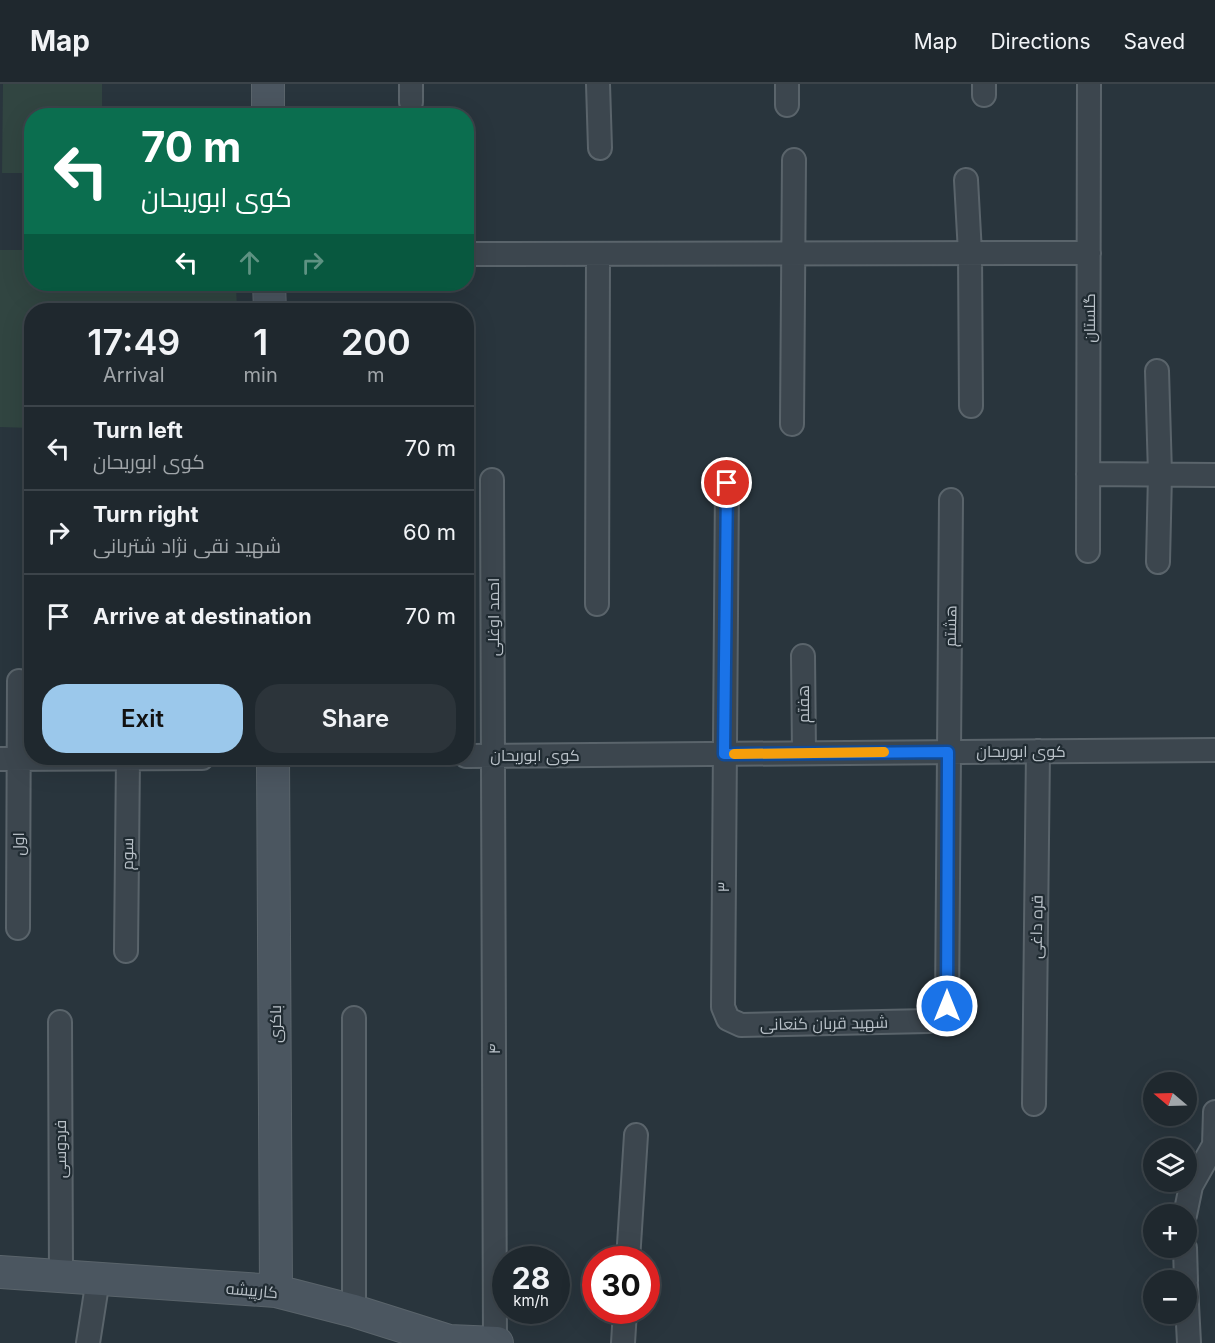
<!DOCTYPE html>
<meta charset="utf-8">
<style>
:root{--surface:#1f282e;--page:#2c343a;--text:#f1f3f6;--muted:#a1a6aa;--line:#3c444a;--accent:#9bc8eb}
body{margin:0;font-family:Inter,Cairo,sans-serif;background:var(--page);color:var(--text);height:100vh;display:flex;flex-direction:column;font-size:22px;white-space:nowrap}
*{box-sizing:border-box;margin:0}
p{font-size:20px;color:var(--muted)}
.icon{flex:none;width:33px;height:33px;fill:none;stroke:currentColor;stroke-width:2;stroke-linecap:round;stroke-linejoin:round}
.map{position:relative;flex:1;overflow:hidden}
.drawer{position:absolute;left:24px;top:219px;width:450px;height:462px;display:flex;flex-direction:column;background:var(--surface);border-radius:24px;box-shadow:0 6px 24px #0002,0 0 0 2px var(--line)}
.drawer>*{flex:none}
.banner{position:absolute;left:24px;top:24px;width:450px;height:183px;border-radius:24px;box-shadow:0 6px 24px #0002,0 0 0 2px var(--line);background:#0b6e4f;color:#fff;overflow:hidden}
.needle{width:39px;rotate:289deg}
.controls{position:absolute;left:1143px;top:988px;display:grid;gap:12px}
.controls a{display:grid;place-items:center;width:54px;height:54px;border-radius:50%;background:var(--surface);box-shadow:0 6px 24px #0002,0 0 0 2px var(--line);font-size:30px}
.speed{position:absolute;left:492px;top:1162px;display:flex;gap:12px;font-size:30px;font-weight:700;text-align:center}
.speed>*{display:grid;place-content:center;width:78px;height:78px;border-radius:50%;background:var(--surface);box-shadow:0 6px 24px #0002,0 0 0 2px var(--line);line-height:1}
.speed small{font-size:15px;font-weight:400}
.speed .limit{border:9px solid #d22;background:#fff;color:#111}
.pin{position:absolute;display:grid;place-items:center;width:51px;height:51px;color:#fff;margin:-26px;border:3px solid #fff;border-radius:50%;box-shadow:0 2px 6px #0007}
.me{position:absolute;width:66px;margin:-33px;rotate:0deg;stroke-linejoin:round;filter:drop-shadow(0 0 4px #0008)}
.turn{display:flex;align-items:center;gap:21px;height:126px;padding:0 18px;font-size:27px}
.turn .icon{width:78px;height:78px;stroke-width:2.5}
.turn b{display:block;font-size:42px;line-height:51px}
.lanes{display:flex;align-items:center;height:57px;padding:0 18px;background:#0003;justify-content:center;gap:30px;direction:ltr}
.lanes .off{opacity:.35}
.eta{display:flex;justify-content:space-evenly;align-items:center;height:102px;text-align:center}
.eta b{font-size:36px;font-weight:600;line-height:42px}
.action{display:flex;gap:12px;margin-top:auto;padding:12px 18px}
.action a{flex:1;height:69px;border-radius:24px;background:var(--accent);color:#111;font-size:24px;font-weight:600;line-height:69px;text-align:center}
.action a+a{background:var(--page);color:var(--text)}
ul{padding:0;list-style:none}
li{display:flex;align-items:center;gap:18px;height:84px;padding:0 18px;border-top:2px solid var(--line)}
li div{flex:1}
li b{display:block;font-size:22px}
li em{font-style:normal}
header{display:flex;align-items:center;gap:36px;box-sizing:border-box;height:84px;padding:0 30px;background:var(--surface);border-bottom:2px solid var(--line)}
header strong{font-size:28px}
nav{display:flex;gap:33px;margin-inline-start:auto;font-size:21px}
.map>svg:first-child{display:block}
</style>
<header>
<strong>Map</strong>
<nav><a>Map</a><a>Directions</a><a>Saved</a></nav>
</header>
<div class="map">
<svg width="1215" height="1259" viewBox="0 0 1215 1259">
<rect width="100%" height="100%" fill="#29353d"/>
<path fill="#314541" d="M3,0H102V31L32,32L31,89H2Z
M0,166H31L32,200H236L237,226H32L31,344L0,343Z"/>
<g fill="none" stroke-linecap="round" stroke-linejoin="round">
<g stroke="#5a646b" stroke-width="26">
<path id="street" d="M598,0L600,64
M984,0V11
M411,18V0
M787,21V0
M966,96L970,169L971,322
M466,170L1089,169
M1157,287L1160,390L1158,478
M792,340L794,76
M1088,390L1215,391
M492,396L495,1259
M727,399L723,923L728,935L741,941L929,937L940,934L947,922L951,416
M1088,467L1089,0
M597,520L598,170
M803,572L804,669
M466,672L1215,666
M0,675L202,674
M18,844L19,597
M126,867L128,674
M354,934V1227
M60,938L61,1192
M1034,1020L1038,667
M1185,1131L1191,1102L1214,1061L1215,1028
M1185,1164L1186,1197
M628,1176L636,1051
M1186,1201L1189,1259
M88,1259L98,1195
M623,1259L625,1227"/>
</g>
<g stroke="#5a646b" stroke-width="34">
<path id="secondary" d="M268,0V32
M269,200L270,226
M273,674L276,1207
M0,1188L276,1207L354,1227L449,1257L497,1259"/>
</g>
<use href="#street" stroke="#3c464e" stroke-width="22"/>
<use href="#secondary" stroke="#4b5660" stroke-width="32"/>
</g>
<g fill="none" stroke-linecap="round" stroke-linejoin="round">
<g stroke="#114b97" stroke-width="15">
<path id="route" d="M727,399L724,670L948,668L947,922"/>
</g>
<use href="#route" stroke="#1a73e8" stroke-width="10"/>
<path stroke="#f59e0b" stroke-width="10" d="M734,670L884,668"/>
</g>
<g text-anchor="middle" stroke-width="4.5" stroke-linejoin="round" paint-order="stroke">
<g font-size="16" fill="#b9c1c8" stroke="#212c33">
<text transform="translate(1089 234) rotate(-90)" y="6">گلستان</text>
<text transform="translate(493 533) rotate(-90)" y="6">احمد اوغلی</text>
<text transform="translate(950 542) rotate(-89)" y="6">هشتم</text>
<text transform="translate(803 620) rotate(-90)" y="6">هفتم</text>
<text x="1021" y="673">کوی ابوریحان</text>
<text x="535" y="677">کوی ابوریحان</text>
<text transform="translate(18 760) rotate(-90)" y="6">اول</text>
<text transform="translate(127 770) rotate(-89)" y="6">سوم</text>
<text transform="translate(723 803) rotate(-90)" y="6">۳</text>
<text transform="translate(1036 843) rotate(-89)" y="6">قره داغی</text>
<text transform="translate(824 939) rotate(-1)" y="6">شهید قربان کنعانی</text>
<text transform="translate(275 940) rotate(-90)" y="6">باکری</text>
<text transform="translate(494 965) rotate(-90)" y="6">۴</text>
<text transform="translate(60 1065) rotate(-90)" y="6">فردوسی</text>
<text transform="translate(252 1206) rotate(5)" y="6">کارپیشه</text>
</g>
</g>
</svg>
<div class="controls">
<a><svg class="needle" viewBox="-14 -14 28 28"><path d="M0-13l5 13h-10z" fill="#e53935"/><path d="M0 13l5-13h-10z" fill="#a1a6aa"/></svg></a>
<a><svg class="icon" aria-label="layers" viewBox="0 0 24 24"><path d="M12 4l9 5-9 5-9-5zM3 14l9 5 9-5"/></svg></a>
<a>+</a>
<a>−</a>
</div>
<div class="speed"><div>28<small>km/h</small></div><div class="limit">30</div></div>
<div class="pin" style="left:727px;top:399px;background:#d93025"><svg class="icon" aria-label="arrive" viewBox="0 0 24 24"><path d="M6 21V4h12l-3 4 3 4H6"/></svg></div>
<svg class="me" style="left:947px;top:922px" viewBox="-20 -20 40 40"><circle r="17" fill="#1a73e8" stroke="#fff" stroke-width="3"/><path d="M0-11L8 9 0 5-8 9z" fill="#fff"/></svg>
<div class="banner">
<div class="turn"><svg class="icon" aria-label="left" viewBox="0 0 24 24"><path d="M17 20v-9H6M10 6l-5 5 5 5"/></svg><div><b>70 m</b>کوی ابوریحان</div></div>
<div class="lanes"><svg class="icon" aria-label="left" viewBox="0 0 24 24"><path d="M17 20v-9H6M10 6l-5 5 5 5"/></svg><svg class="icon off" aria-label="ahead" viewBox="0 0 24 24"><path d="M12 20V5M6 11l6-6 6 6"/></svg><svg class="icon off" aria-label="right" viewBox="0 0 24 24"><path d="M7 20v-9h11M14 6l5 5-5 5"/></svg></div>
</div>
<section class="drawer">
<div class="eta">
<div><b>17:49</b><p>Arrival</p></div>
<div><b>1</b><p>min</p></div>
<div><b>200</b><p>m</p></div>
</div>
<ul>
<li><svg class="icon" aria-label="left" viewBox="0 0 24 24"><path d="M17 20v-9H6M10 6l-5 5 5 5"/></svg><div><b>Turn left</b><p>کوی ابوریحان</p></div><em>70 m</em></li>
<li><svg class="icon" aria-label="right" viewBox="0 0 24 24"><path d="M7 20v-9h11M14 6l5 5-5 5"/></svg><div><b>Turn right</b><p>شهید نقی نژاد شتربانی</p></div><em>60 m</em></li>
<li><svg class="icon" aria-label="arrive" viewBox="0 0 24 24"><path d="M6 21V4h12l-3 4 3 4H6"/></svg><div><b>Arrive at destination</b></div><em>70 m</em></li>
</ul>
<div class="action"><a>Exit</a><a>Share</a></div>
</section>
</div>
